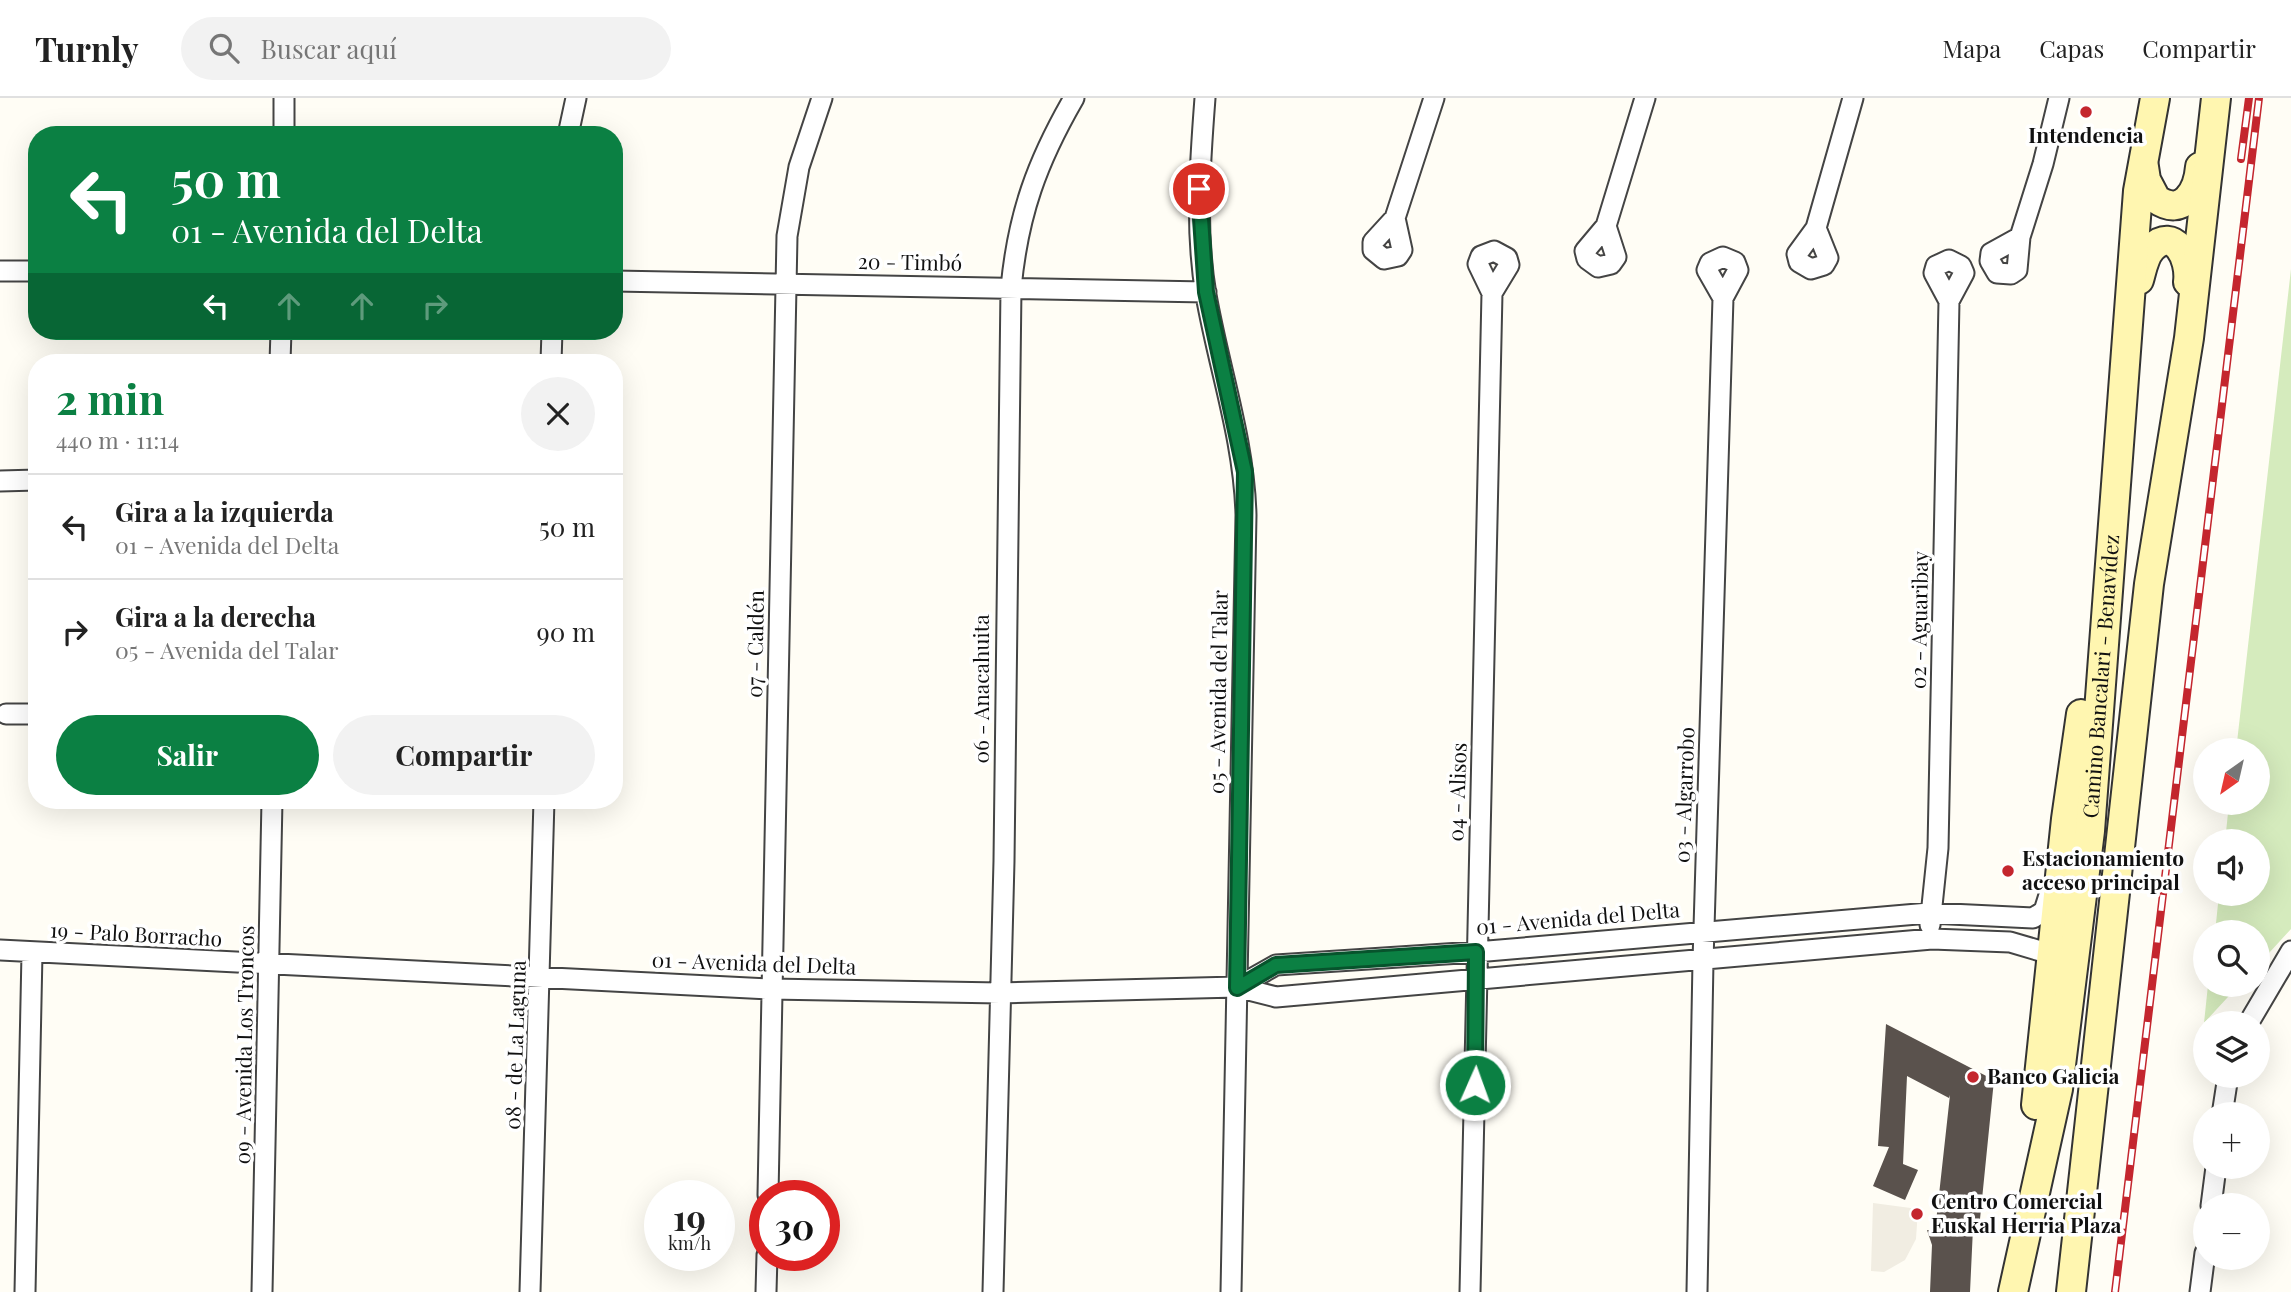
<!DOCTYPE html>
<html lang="es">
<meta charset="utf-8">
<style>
:root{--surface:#fff;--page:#f2f2f2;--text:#222;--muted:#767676;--line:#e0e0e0;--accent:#0b8043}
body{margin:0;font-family:"Playfair Display",serif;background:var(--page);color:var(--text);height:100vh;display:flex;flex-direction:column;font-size:26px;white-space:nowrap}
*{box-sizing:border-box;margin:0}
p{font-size:23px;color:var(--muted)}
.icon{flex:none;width:38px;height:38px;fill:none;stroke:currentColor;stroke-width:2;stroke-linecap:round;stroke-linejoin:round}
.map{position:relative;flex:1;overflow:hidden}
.panel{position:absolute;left:28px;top:256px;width:595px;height:455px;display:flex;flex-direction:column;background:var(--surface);border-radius:28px;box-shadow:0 7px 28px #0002}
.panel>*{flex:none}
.hud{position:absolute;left:28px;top:28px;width:595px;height:214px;border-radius:28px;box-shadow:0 7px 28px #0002;background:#0b8043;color:#fff;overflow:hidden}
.needle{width:46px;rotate:214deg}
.tools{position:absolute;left:2193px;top:640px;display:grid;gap:14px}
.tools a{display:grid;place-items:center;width:77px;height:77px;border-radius:50%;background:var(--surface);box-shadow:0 7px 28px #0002;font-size:35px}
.speed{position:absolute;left:644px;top:1082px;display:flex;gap:14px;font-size:35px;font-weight:700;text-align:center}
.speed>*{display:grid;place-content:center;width:91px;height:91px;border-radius:50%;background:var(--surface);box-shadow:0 7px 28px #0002;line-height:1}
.speed small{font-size:18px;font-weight:400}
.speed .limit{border:10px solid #d22;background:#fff;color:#111}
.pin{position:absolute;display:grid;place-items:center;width:60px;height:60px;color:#fff;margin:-30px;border:4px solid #fff;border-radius:50%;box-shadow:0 2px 7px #0007}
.me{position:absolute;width:77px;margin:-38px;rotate:2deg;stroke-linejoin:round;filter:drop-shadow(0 0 5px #0008)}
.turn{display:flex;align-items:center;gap:24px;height:147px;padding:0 28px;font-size:32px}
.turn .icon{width:91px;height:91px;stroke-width:2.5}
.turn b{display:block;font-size:49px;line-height:60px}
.lanes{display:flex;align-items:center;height:66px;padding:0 28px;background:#0003;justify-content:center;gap:35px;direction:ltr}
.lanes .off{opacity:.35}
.round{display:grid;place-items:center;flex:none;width:74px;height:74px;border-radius:37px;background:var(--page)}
.summary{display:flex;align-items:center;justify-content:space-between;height:119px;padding:0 28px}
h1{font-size:42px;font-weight:700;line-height:52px;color:var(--accent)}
.cta{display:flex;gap:14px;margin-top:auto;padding:14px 28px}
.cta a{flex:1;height:80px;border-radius:42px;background:var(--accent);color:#fff;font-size:28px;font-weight:700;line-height:80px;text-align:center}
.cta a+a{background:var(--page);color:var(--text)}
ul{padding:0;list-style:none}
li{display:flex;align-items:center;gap:21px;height:105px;padding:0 28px;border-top:2px solid var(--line)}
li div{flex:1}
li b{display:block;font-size:26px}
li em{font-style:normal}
header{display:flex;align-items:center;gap:42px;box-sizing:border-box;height:98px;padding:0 35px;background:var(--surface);border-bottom:2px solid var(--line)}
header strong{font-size:33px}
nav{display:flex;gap:38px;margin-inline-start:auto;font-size:24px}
.search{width:490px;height:63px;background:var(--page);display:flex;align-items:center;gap:18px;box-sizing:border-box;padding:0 24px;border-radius:38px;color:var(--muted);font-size:26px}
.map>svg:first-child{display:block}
</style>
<header>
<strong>Turnly</strong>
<div class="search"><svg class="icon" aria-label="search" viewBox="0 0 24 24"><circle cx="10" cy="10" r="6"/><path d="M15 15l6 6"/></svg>Buscar aquí</div>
<nav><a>Mapa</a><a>Capas</a><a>Compartir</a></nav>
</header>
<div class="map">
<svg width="2291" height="1194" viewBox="0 0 2291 1194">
<rect width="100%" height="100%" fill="#fffdf5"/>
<path fill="#d5ebbd" d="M2291,171V831L2258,867V835H2215L2219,796H2258V744H2225L2229,705H2258V653H2236Z
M2208,887H2239L2204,925Z"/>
<path fill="#f1ede2" d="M1873,1105L1918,1111L1916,1141L1905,1162L1884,1174L1871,1173Z"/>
<path fill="#5a524d" d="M1886,926L1994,982L1979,1131L1973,1130L1970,1194H1930L1932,1147L1927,1132L1935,1133L1950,997L1949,1000L1907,978L1903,1066L1918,1072L1905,1102L1873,1088L1889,1049L1878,1048Z"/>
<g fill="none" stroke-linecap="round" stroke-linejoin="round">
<g stroke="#444" stroke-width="23">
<path id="street" d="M1205,0C1200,65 1195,132 1206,197C1219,271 1244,341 1246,417L1231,1194
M284,37V0
M568,37L576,0
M1395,120L1434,0
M1395,120L1402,152L1398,158L1384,161L1373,152V144Z
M1606,128L1645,0
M1606,128L1616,159L1611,166L1598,169L1587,161L1585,153Z
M1816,130L1828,160L1824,167L1811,171L1799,164L1797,156L1816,130L1853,0
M2020,139L1991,155L1990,163L1997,175L2011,176L2017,172L2020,139L2043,66L2059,0
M1494,153L1507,160L1509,167L1492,195L1478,166L1481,158Z
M1723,159L1735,164L1738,172L1723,200L1707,172L1710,165Z
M1949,162L1961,168L1964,175L1949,203L1934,175L1936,168Z
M0,173H37
M614,183L1206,194
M280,264L281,233
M551,264L552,233
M0,383L37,382
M6,616H37
M1930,827L1938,750L1949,203
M0,852L770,891L1000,895L1237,889L1276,899L1932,841L2010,844L2054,857
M1237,889L1276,867L1476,854L1929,815L2033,820L2044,813L2050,794
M2248,926L2291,853
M2222,1017L2228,978
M768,1097L787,138L799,69L822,0
M2211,1108L2216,1069
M25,1194L32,855
M262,1194L272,702
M530,1194L544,702
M766,1194L767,1157
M993,1194L1004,763L1011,190C1018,116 1037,64 1074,0
M1470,1194L1492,195
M1697,1194L1703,863L1723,200
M2200,1194L2205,1155"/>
</g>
<g stroke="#333" stroke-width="32">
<g id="secondary">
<path d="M2144,69L2146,82L2156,101C2183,120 2198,93 2200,69"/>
<path d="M2139,182C2142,172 2144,158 2152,150C2174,128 2191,160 2188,184"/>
<path d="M2036,1007L2066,721L2081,616"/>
<path id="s1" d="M2013,1194L2058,991L2090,733L2138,93L2155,0"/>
<path d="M2071,1194L2149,486L2189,240L2216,0"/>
</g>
</g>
<use href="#street" stroke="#fff" stroke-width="19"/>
<use href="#secondary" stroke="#fff6b0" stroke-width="28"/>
<g stroke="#c4262e" stroke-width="8">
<path id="rail" d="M2241,61L2249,0
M2115,1194L2259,0"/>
</g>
<use href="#rail" stroke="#fff" stroke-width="5" stroke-dasharray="16" stroke-linecap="butt"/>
</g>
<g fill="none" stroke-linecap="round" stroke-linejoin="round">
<g stroke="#07532c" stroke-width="18">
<path id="route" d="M1199,91L1206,194L1245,374L1237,890L1276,867L1476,854L1475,987"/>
</g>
<use href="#route" stroke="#0b8043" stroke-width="12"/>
</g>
<g fill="#c4262e" stroke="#fff" stroke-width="2.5">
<circle cx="2086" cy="14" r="7"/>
<circle cx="2008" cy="773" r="7"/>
<circle cx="1973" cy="979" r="7"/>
<circle cx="1917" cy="1116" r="7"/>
</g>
<g text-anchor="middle" stroke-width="7" stroke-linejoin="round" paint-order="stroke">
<g font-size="21" font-weight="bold" fill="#111" stroke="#fff" text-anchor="start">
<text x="2086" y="45" text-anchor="middle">Intendencia</text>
<text x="2022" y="768">Estacionamiento<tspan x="2022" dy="24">acceso principal</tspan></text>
<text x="1987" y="986">Banco Galicia</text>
<text x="1931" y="1111">Centro Comercial<tspan x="1931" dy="24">Euskal Herria Plaza</tspan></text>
</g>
<g font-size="21" fill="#111" stroke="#fff">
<text transform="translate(910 165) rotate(1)" y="7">20 - Timbó</text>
<text transform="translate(1920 522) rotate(-89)" y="7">02 - Aguaribay</text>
<text transform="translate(756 546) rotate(-89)" y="7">07 - Caldén</text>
<text dy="7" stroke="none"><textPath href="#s1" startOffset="623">Camino Bancalari - Benavídez</textPath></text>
<text transform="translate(982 591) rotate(-90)" y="7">06 - Anacahuita</text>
<text transform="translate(1219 594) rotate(-89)" y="7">05 - Avenida del Talar</text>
<text transform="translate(1458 694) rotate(-88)" y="7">04 - Alisos</text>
<text transform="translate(1685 697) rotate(-88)" y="7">03 - Algarrobo</text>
<text transform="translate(1578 821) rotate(-5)" y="7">01 - Avenida del Delta</text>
<text transform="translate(136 837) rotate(3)" y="7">19 - Palo Borracho</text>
<text transform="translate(754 866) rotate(2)" y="7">01 - Avenida del Delta</text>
<text transform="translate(245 947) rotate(-89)" y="7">09 - Avenida Los Troncos</text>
<text transform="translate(516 947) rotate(-88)" y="7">08 - de La Laguna</text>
</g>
</g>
</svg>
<div class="tools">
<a><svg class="needle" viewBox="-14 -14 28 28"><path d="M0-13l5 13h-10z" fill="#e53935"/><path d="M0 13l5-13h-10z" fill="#767676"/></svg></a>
<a><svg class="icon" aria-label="sound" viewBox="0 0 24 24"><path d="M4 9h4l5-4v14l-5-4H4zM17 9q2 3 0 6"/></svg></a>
<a><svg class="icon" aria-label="search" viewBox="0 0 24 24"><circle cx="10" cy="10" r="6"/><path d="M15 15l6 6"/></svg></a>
<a><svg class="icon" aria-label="layers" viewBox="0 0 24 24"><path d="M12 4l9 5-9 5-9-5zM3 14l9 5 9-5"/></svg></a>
<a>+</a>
<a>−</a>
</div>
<div class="speed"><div>19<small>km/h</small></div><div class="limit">30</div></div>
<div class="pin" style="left:1199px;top:91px;background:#d93025"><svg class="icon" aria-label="arrive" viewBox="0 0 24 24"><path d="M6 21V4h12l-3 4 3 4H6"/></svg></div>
<svg class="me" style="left:1475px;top:987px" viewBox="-20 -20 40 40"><circle r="17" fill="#0b8043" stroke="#fff" stroke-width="3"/><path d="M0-11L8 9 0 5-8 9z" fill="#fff"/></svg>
<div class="hud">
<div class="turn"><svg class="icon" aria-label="left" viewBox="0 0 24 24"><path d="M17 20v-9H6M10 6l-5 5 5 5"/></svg><div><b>50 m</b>01 - Avenida del Delta</div></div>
<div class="lanes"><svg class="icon" aria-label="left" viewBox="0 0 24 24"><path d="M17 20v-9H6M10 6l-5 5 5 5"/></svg><svg class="icon off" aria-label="ahead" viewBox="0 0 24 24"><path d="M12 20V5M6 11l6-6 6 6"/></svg><svg class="icon off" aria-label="ahead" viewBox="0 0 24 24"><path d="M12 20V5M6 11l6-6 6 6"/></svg><svg class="icon off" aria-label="right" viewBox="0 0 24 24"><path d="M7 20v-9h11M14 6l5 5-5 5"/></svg></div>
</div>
<section class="panel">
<div class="summary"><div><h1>2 min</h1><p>440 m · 11:14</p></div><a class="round"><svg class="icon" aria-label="close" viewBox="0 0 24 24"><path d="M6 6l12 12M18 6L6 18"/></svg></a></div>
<ul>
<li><svg class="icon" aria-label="left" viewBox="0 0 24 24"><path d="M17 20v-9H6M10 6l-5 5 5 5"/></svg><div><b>Gira a la izquierda</b><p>01 - Avenida del Delta</p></div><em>50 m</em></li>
<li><svg class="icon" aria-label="right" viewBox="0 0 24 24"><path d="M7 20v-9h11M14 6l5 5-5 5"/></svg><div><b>Gira a la derecha</b><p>05 - Avenida del Talar</p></div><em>90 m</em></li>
</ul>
<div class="cta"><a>Salir</a><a>Compartir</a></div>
</section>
</div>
